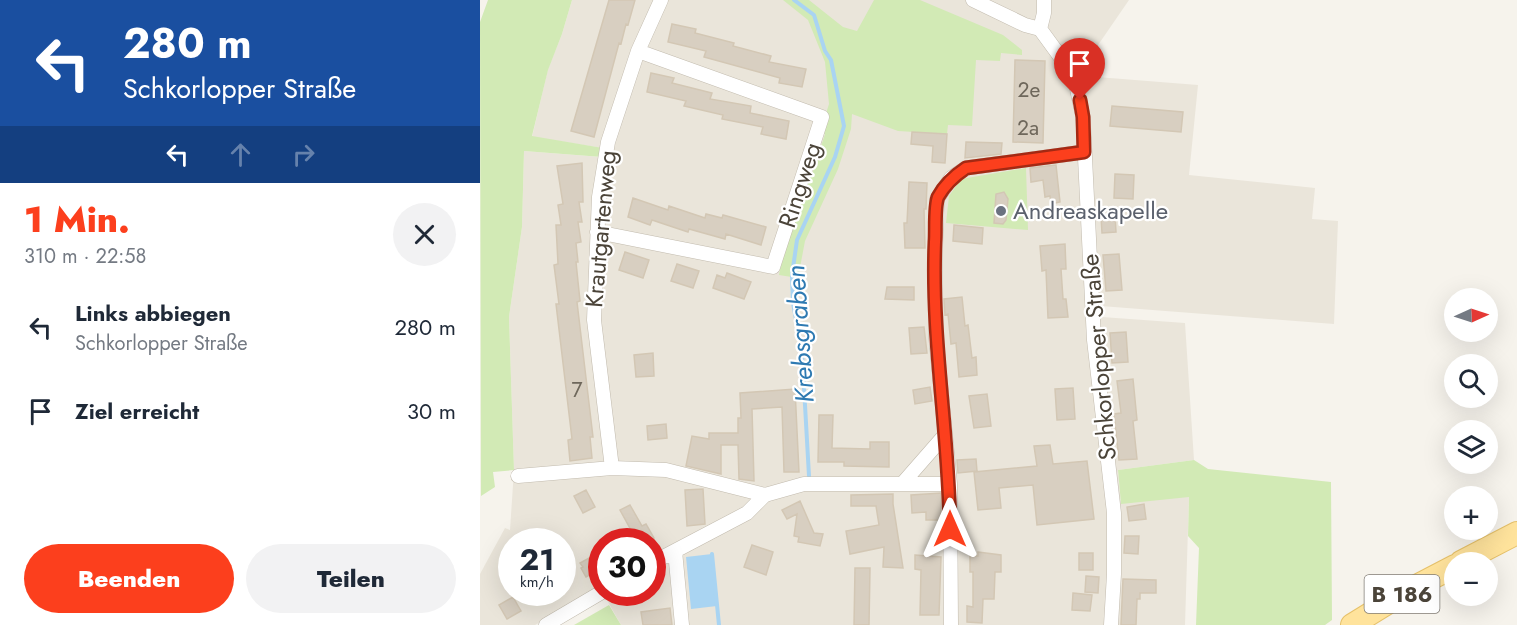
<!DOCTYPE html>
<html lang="de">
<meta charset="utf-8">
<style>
:root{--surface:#fff;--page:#f2f2f3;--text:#1f2937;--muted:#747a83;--accent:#fc3f1d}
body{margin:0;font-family:Jost,sans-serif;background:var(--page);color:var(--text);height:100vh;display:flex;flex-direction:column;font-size:22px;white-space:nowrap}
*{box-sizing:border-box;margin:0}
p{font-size:20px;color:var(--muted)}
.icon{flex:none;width:33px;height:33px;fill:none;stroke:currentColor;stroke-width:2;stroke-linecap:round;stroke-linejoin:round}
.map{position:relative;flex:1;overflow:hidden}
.details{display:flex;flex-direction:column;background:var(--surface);width:480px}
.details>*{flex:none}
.hud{background:#1a4fa0;color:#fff;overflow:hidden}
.needle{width:39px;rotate:87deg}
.controls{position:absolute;left:964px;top:288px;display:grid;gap:12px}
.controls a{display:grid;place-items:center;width:54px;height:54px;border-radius:50%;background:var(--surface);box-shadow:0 6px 24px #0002;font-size:30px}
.speed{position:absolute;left:18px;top:528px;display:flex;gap:12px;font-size:30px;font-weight:700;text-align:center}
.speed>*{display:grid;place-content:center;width:78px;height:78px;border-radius:50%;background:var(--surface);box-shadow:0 6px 24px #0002;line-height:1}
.speed small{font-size:15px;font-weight:400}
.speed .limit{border:9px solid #d22;background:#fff;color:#111}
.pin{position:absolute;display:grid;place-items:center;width:51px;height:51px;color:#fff;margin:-62px -26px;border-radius:50% 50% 50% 0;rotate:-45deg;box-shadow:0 0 6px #0007}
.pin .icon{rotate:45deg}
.me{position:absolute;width:66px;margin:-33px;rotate:0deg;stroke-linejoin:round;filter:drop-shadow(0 0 4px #0008)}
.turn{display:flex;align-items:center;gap:21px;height:126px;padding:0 24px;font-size:27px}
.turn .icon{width:78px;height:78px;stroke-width:2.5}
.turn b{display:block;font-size:42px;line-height:51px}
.lanes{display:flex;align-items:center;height:57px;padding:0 24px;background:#0003;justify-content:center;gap:30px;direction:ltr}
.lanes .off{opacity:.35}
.round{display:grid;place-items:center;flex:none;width:63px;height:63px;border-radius:32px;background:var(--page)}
.overview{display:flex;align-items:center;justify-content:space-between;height:102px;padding:0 24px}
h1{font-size:36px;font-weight:800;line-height:45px;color:var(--accent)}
.button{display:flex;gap:12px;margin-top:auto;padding:12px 24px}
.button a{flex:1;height:69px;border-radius:36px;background:var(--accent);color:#fff;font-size:24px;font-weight:800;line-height:69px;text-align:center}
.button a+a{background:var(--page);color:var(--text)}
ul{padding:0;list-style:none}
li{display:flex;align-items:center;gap:18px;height:84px;padding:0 24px}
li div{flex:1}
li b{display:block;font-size:22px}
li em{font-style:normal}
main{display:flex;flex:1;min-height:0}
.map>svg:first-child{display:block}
</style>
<main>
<section class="details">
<div class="hud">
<div class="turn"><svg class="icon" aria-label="left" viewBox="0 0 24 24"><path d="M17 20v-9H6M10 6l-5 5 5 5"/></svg><div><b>280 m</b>Schkorlopper Straße</div></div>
<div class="lanes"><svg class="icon" aria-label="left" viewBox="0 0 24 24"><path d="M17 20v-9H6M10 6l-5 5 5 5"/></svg><svg class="icon off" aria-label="ahead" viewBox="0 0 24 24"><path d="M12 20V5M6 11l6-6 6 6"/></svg><svg class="icon off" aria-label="right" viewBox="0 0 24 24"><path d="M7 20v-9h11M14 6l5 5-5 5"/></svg></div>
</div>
<div class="overview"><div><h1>1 Min.</h1><p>310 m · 22:58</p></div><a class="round"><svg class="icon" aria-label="close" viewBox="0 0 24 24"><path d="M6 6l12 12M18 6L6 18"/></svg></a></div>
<ul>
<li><svg class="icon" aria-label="left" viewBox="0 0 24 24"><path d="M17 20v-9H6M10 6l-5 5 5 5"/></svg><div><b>Links abbiegen</b><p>Schkorlopper Straße</p></div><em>280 m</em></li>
<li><svg class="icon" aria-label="arrive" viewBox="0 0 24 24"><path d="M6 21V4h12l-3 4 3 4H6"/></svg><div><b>Ziel erreicht</b></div><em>30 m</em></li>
</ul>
<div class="button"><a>Beenden</a><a>Teilen</a></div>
</section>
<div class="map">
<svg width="1037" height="625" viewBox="0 0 1037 625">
<rect width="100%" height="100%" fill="#f6f3ec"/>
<path fill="#eae5da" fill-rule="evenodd" d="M92,0H649L616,48L617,77L718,85L709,175L835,188L832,219L858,221L854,324L621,306L622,317L705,323L714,460L638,470L641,503L709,496L705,625H141L123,593L172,592V542H122L121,590L120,588L55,625H0V574L25,528L30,530L34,470L29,317L42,227L44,151L121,157L123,148L52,137L68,69L82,34ZM32,542H82V592H32Z"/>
<path fill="#d2eab5" d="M8,0H92L82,34L68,70L52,136L123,148L122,157L44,151L42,227L29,317L34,470L13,472L15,487L1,496L0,22Z
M303,0H329L363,27L377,31L394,0H440L523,35L542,50V55L521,53L520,61L496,60L492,126L468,125L467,134L418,131L372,114L371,129L358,169L325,241L318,278L299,275L306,237L326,173L332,174L345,134L340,132L349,104L345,62L328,20Z
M546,168L548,230L466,223L469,196L481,179Z
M714,460L728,469L851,482L852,620L845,625H716L719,548L708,536L709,497L641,504L638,470Z
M129,605L141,625H94Z"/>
<path fill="#a9d4f2" d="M232,554L237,606L211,609L206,557Z"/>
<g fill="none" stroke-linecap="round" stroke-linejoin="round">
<path stroke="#a9d4f2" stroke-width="4" d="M314,0L334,15L345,51L351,60L364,126L355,157L317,240L312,275L313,303L322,352L329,476
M232,554L239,625"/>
</g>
<path fill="#d8cfc1" stroke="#d3c7b4" stroke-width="1.5" d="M129,0H155L148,25L146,24L141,44L139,43L114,137L91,131Z
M192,24L216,29L215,33L254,43L253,46L291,56L289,62L326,69L322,87L299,83L300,78L224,57L226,51L188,42Z
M535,60L565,61L563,143L533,142Z
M171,73L194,78L192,83L232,93L230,99L271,106L270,113L309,121L306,139L281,134L283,127L242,119L243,115L204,106L206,101L167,92Z
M632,106L703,112L701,132L630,126Z
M432,132L467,134L465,163L452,162L453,146L431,144Z
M486,142L522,143L521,154L485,158Z
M102,163L103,202H99L102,222H98L101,242L96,243L98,262H96L100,301L97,302L113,437H110L112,458L90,461L88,440L92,439L76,304H79L74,265L78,264L76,225H81L78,205L83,204L77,166Z
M576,165L580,202L571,204L570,196L565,197L563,180L551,182L550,168Z
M635,174L654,175L653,199L634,198Z
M429,182L447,183L446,209H444L445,248H425L424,223H427Z
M524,192L528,199L526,220L523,224L514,223L516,194Z
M153,198L188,210L189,206L225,218L226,214L242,218L243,215L286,227L281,245L246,234L245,239L209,229L208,232L172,220L170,225L148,217Z
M635,215L636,232L622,233L621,216Z
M474,225L503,228L502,244L473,241Z
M585,244L586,269H581L583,299H586L588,317L568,318L566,270L562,271L560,246Z
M145,252L169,260L163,278L139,270Z
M639,254L642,290L626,291L623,255Z
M197,264L219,271L213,288L191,281Z
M247,273L271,282L264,299L233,288L237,275L245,278Z
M407,287H434V300L405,299Z
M482,297L485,326L488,325L492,358L496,357L497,375L479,377L476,343L471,344L468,314L465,315L464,299Z
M444,327L447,353L431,354L429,328Z
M646,332L648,362L632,363L630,333Z
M173,353L174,376L156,377L154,355Z
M653,379L657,420L653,421L657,459L639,460L634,414L641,413L637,381Z
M450,387L452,401L435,404L433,390Z
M593,388L595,419L577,420L575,389Z
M315,389L319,472H304L302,407L272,409L274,481L259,479L258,445H241V474L206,466L212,436L229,439V433H258V418H261L260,393Z
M507,394L511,426L494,428L489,396Z
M339,415H353L352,448L390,449V442H409V467L364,466V462H338Z
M186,424L187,438L168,440L167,426Z
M570,445L573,464L607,461L614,519L557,525L553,485L519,488L521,508L498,510L494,472L557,466L554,446Z
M496,459L497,471L478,473L477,460Z
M223,489L225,524L207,526L205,490Z
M106,490L115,507L103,513L94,496Z
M461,493V520H446V512L432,513L431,495Z
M413,494V504L423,568L403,567L404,547L370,554L366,531L399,525L396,506H371V495Z
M320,501L334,533L343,534L340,546L318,542L319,537L314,536L317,514L307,519L302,510Z
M664,504L666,519L649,521L647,507Z
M150,505L162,526L166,524L174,538L169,542H151L147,535L152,532L140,510Z
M645,536H659L658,554L644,553Z
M272,545L293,552L286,575L264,567Z
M122,551V568L106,577L101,568L103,567L100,563Z
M498,552L521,555V572H515L514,599H503L502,623L487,622V606L493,607V572H490V556H498Z
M599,553H613V570H599Z
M435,555L461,557L459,615H440L441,570L435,569Z
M375,568H390L389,625H374Z
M606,576L619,577L618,593L605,592Z
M643,579L676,580V593H660V599H657L656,625H641Z
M593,593L612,595L610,611L592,610Z
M33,597L41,611L27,619L19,605Z
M190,608L192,625H163L161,612Z"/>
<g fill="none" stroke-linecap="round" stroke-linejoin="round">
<g stroke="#c2bbae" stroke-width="15">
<path id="minor" d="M493,0L545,25L560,29L587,66L596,84L603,117L614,340L634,513V574L631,625
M560,29L564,13V0
M117,232L293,267L342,117L158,51
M132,468L114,320L119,197L128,142L158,51L181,0
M38,476L132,468L186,470L285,495
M422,484L464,436
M195,551L202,625
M172,563L267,513L285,495L324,484H470
M66,625L122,592
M471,625L470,484L456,338L455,261L457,199L471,178L486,168L604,152"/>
</g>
<g stroke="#e6c16a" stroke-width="24">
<path id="primary" d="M981,562L1037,533
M872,625L927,591L975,566"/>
</g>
<use href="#minor" stroke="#fff" stroke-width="14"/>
<use href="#primary" stroke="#ffe39c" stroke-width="22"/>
</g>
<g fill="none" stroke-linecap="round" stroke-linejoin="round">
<g stroke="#a42913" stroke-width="15">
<path id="route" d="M470,529C469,433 451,339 455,242C456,231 454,207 458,197C465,184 474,176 486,168L604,152L603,117L600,100"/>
</g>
<use href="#route" stroke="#fc3f1d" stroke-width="10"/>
</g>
<circle fill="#6b7280" stroke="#fff" stroke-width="2" cx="521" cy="211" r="6"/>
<g text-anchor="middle" stroke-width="4.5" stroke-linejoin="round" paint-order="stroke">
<g font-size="21" fill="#6e675b">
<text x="549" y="97">2e</text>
<text x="548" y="135">2a</text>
<text x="97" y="397">7</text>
</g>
<rect fill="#fff" stroke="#817c74" stroke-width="1.5" x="884.5" y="575" width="75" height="38" rx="4.5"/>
<g font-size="22" font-weight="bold" fill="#4b4439">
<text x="922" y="602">B 186</text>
</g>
<g font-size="24" fill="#4b4439" stroke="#fff">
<text transform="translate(320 185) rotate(-72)" y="8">Ringweg</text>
<text transform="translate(121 229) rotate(-85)" y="8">Krautgartenweg</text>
<text transform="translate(619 357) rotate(-95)" y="8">Schkorlopper Straße</text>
</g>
<g font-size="24" fill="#5b616d" stroke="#fff" text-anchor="start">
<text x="533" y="219">Andreaskapelle</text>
</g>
<g font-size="26" font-style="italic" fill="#2e7ab2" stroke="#fff">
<text transform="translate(320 334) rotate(-94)" y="9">Krebsgraben</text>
</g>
</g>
</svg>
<div class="controls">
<a><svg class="needle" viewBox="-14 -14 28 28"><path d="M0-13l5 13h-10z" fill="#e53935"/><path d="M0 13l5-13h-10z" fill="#747a83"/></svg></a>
<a><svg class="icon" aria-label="search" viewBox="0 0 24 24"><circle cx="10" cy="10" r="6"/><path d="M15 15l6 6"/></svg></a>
<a><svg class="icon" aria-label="layers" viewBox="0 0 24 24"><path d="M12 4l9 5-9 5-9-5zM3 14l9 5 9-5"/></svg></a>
<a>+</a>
<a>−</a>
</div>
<div class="speed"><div>21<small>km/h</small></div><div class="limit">30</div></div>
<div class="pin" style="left:600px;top:100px;background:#d93025"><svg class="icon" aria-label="arrive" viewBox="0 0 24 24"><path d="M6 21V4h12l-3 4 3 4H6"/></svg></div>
<svg class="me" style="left:470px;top:529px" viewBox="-20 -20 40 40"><path d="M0-17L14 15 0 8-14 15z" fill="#fc3f1d" stroke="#fff" stroke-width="4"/></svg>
</div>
</main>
